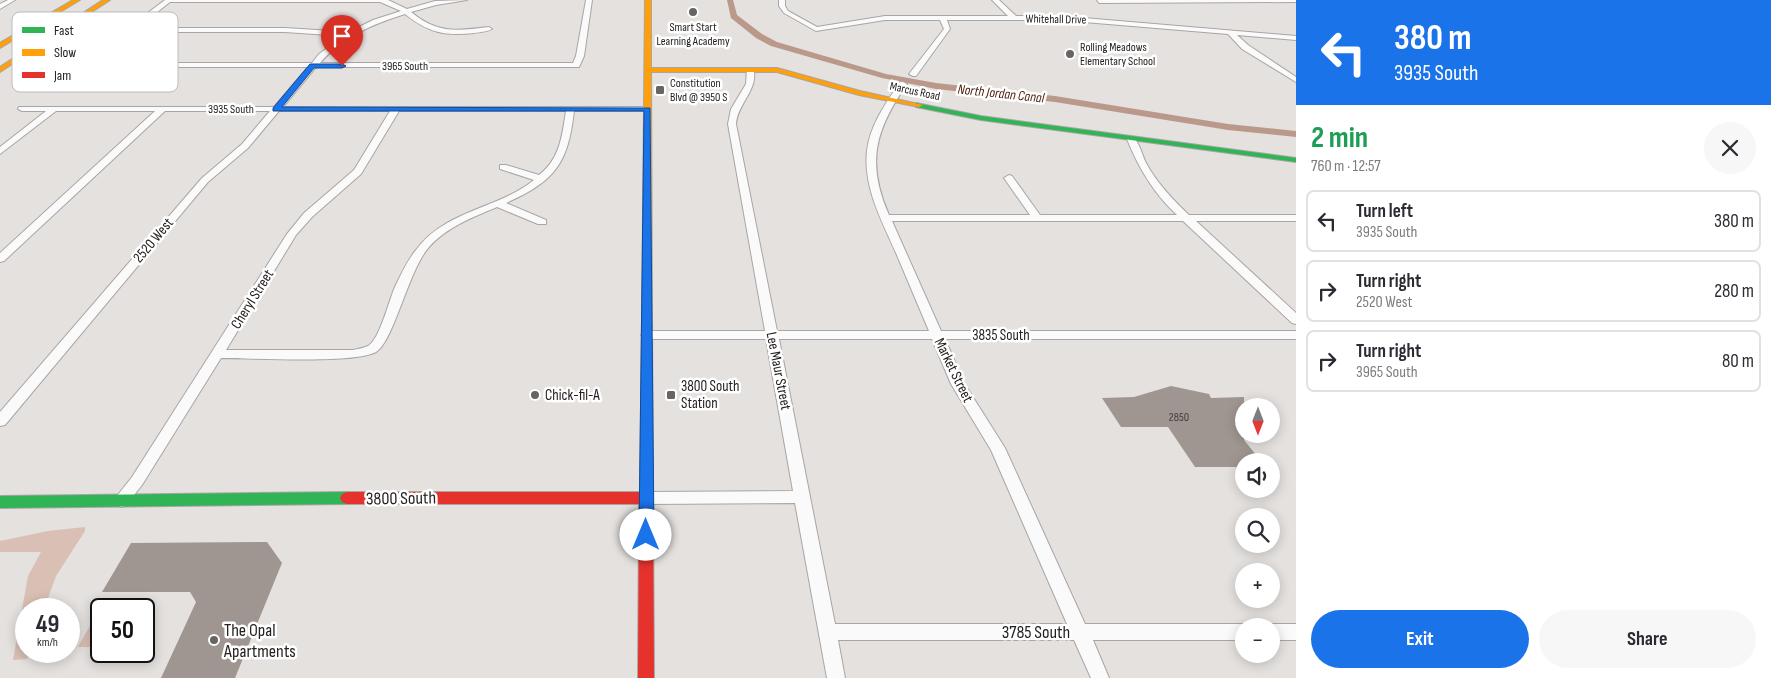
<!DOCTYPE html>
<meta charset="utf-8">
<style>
:root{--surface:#fff;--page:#f7f7f7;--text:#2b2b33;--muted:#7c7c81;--line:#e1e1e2;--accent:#1a73e8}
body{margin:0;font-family:"Sofia Sans Condensed",sans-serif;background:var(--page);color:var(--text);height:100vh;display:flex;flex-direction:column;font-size:19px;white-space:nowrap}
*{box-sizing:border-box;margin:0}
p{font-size:16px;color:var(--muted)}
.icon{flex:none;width:28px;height:28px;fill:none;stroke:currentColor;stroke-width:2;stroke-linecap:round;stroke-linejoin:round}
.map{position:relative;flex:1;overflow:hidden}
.sheet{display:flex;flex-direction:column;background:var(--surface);width:475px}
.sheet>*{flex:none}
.banner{background:#1a73e8;color:#fff;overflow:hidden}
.needle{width:32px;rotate:180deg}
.controls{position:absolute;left:1235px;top:398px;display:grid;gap:10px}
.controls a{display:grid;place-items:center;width:45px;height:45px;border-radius:50%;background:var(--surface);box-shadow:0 2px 12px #0003;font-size:25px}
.speed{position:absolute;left:15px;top:598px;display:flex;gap:10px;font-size:25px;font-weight:700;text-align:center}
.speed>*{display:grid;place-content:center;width:65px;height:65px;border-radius:50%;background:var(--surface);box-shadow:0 2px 12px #0003;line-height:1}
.speed small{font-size:12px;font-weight:400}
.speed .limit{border:2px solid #111;border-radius:8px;background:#fff;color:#111}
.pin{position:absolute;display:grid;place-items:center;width:42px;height:42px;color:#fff;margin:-51px -21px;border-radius:50% 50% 50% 0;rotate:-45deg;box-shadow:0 0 5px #0007}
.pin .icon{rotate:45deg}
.me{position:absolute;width:55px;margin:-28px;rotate:0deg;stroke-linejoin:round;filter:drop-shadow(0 0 4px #0008)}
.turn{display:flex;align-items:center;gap:18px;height:105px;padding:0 15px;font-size:22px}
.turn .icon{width:65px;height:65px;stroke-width:2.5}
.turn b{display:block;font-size:35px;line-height:42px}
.round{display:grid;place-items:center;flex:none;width:52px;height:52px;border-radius:26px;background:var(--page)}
.overview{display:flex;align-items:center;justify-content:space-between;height:85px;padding:0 15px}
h1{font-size:30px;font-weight:700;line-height:38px;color:#1e9e55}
.cta{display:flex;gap:10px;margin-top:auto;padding:10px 15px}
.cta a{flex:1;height:58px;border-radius:30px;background:var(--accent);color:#fff;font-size:20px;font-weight:700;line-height:58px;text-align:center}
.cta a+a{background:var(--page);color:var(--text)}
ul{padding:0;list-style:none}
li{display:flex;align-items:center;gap:15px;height:62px;margin:0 10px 8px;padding:0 5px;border:2px solid var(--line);border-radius:8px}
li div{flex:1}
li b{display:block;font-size:19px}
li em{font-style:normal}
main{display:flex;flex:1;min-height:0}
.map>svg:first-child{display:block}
</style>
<main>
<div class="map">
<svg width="1296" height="678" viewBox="0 0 1296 678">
<rect width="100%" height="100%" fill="#e4e1df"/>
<path fill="#dabfb4" d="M85,527V531L56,576L44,609H26V651H30L27,659L13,660L28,576L41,552H0V541L48,531Z
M104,601H146L142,609H101V647H78Z"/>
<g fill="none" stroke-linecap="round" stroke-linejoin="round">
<path fill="#ba988a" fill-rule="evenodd" d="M727,0H733L737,15L762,34L777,42L886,74L936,83L1055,96L1228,124L1296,131V137L1228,130L1055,102L936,89L882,78L771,46L756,38L731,18Z"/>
</g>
<path fill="#a09691" d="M1171,386L1209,394L1211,398L1244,397V440L1261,461H1244V467H1195L1168,427H1121L1102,398L1134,397Z
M267,542L282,563L235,678H161L196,602L190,592H102L131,543Z"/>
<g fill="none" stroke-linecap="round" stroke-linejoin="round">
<g stroke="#a8a5a4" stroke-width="2">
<path id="street" d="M8,0H15L0,9V4Z
M165,0H388L407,9L435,1L467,0L436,5L411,12C438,34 456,31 489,27L492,29C487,32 480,32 474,33C444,36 429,33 405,14C373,24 342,37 320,63H573L576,56L586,0H592L584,56L579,67H316L283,107H647L651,109L647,111H574C568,164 555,181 506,203L546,220V224H538L497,207C473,217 447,227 429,247C409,269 393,343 376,352C354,364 251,358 221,358L142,485L126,505L121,507L116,505L113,501L132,477L287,234L304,213L354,170L390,111H279L248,148L208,182L5,425L0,426V412L202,178L242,144L270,111H165L4,261L0,262V253L155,111H56L0,154V147L46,111H22L18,109L19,107H274L308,67H81V63ZM170,2H380L401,11L373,20L349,32L285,28H137ZM131,32H285L344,36L319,54L312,63H92ZM399,111H566C562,136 560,159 539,175L506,165H500V169L534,180C498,209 445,210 416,250C407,261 401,274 395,287C389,300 380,339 368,346C364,348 357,349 353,350H226L296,235L312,217L361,174Z
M779,0H785V6L788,11L817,27L885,16H1008L992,0H999L1016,16H1060L1296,36V40L1237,35L1248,45L1296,77V82L1242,49L1228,34L1060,20H947L950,29L916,76H913L909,74L944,29L940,20H885L816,31L784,13L779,6Z
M1097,0H1296V2L1099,3Z
M747,68H753C760,88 737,104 736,124L777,331H929C918,305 907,279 896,253C882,221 863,187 867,151C870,125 886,103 900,82H903L907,84C875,130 866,163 889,215H1030L1004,178L1009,175L1012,176L1040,215H1177C1154,194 1138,167 1127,139L1131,136C1139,140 1142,155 1146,163C1156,182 1173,200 1189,215H1296V221H1196L1296,313V324L1292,323L1183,221H892L941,331H1296V339H945L964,383L1005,448L1085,624H1244L1250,626H1244V640H1093L1109,678H1091L1074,640H838L845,678H827L795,503L647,504L642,502L639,498L642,494L647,492L793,491L766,339H647L641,335L647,331H765L728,124L731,109L746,84ZM779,339H932L951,384L991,450L1067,624H835Z
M1271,624H1296V640H1271V626H1265Z"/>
</g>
<g stroke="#a8a5a4" stroke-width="2">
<path id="fast" d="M916,103L981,116L1296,158V162L981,120L916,107Z
M347,492L352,494L354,498L352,502L347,504L0,508V496Z"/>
</g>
<g stroke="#a8a5a4" stroke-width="2">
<path id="slow" d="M73,0H80L0,48V43Z
M103,0H110L0,72V67Z
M645,0H651V68H777L860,91L923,105L919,107L859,95L777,72H651L652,321L647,324L642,321Z"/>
</g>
<g stroke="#a8a5a4" stroke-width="2">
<path id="jam" d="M647,318L652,321L654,678H638L639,504H347L342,502L340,498L342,494L347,492H640L642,321Z"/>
</g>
<use href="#street" fill="#fbfafa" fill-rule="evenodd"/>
<use href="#fast" fill="#30b455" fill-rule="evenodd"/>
<use href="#slow" fill="#ff9f0a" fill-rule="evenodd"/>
<use href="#jam" fill="#e5322d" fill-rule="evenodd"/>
</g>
<path fill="#1a73e8" stroke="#114b97" d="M310,64H342L346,66L342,68H314L282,107L650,108L654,535L651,540L646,541L641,540L639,535L644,111H273V108Z"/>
<g fill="#676463" stroke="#fff" stroke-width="2">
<circle cx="693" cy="12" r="5"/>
<circle cx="1070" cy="54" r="5"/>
<rect x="655" y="85" width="10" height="10" rx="2.5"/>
<circle cx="535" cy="395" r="5"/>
<rect x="666" y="390" width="10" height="10" rx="2.5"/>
<circle cx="214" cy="640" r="5"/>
</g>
<g text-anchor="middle" stroke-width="5" stroke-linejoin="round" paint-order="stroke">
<g font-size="12" fill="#242120" stroke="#fff">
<text transform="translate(1056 19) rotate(1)" y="4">Whitehall Drive</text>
<text x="405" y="70">3965 South</text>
<text transform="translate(915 91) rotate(12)" y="4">Marcus Road</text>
<text x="231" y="113">3935 South</text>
</g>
<g font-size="12" fill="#242120" stroke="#fff" text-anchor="start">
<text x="693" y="31" text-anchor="middle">Smart Start<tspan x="693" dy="14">Learning Academy</tspan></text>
<text x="1080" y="51">Rolling Meadows<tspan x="1080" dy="14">Elementary School</tspan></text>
<text x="670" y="87">Constitution<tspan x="670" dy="14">Blvd @ 3950 S</tspan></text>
</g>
<g font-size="12" fill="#433e3c">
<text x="1179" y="421">2850</text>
</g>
<g font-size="14" font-style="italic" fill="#4a1c06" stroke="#fff">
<text transform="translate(1001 93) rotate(6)" y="5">North Jordan Canal</text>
</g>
<g font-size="15" fill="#242120" stroke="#fff">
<text transform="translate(153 240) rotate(-50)" y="5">2520 West</text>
<text transform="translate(252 299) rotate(-58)" y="5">Cheryl Street</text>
<text x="1001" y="340">3835 South</text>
<text transform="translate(954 370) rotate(64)" y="5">Market Street</text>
<text transform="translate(779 371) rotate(79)" y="5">Lee Maur Street</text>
</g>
<g font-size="15" fill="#242120" stroke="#fff" text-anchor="start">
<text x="681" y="391">3800 South<tspan x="681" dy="17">Station</tspan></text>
<text x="545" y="400">Chick-fil-A</text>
</g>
<g font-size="18" fill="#242120" stroke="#fff">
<text transform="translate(401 498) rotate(-1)" y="6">3800 South</text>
<text x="1036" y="638">3785 South</text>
</g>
<g font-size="18" fill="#242120" stroke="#fff" text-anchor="start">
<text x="224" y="636">The Opal<tspan x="224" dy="21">Apartments</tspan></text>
</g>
</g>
<rect x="12" y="12" width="166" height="80" rx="8" fill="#fff" stroke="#bdbcbc" stroke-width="1"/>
<rect x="22" y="27" width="23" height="6" fill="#30b455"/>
<rect x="22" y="49" width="23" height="7" fill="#ff9f0a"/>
<rect x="22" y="72" width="23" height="6" fill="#e5322d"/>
<g font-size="14" fill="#242120">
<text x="54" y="35">Fast</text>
<text x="54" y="57">Slow</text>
<text x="54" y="80">Jam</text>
</g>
</svg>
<div class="controls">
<a><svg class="needle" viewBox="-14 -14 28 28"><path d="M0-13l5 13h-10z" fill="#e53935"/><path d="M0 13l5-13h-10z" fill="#7c7c81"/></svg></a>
<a><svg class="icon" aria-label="sound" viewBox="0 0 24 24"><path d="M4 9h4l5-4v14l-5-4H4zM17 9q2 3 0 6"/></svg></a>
<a><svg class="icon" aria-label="search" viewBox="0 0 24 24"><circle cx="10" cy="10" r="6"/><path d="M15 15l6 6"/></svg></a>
<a>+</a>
<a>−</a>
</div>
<div class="speed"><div>49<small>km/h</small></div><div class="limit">50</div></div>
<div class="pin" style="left:342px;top:66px;background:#d93025"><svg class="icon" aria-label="arrive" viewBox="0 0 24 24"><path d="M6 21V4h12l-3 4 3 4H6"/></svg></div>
<svg class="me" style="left:646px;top:535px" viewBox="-20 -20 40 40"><circle r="19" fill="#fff"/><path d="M0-13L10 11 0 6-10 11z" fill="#1a73e8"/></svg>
</div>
<section class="sheet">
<div class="banner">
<div class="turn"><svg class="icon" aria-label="left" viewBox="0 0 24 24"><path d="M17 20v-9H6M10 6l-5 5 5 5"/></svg><div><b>380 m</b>3935 South</div></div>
</div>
<div class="overview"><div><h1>2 min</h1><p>760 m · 12:57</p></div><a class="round"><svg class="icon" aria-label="close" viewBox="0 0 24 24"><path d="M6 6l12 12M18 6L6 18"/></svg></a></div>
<ul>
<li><svg class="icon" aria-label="left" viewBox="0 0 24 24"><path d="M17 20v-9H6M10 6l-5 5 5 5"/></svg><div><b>Turn left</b><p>3935 South</p></div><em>380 m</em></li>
<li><svg class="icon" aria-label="right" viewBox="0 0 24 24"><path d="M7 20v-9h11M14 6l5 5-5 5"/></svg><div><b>Turn right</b><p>2520 West</p></div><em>280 m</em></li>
<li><svg class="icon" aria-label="right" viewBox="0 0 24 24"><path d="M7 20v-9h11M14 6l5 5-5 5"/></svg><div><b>Turn right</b><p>3965 South</p></div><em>80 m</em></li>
</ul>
<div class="cta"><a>Exit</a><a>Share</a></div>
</section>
</main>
